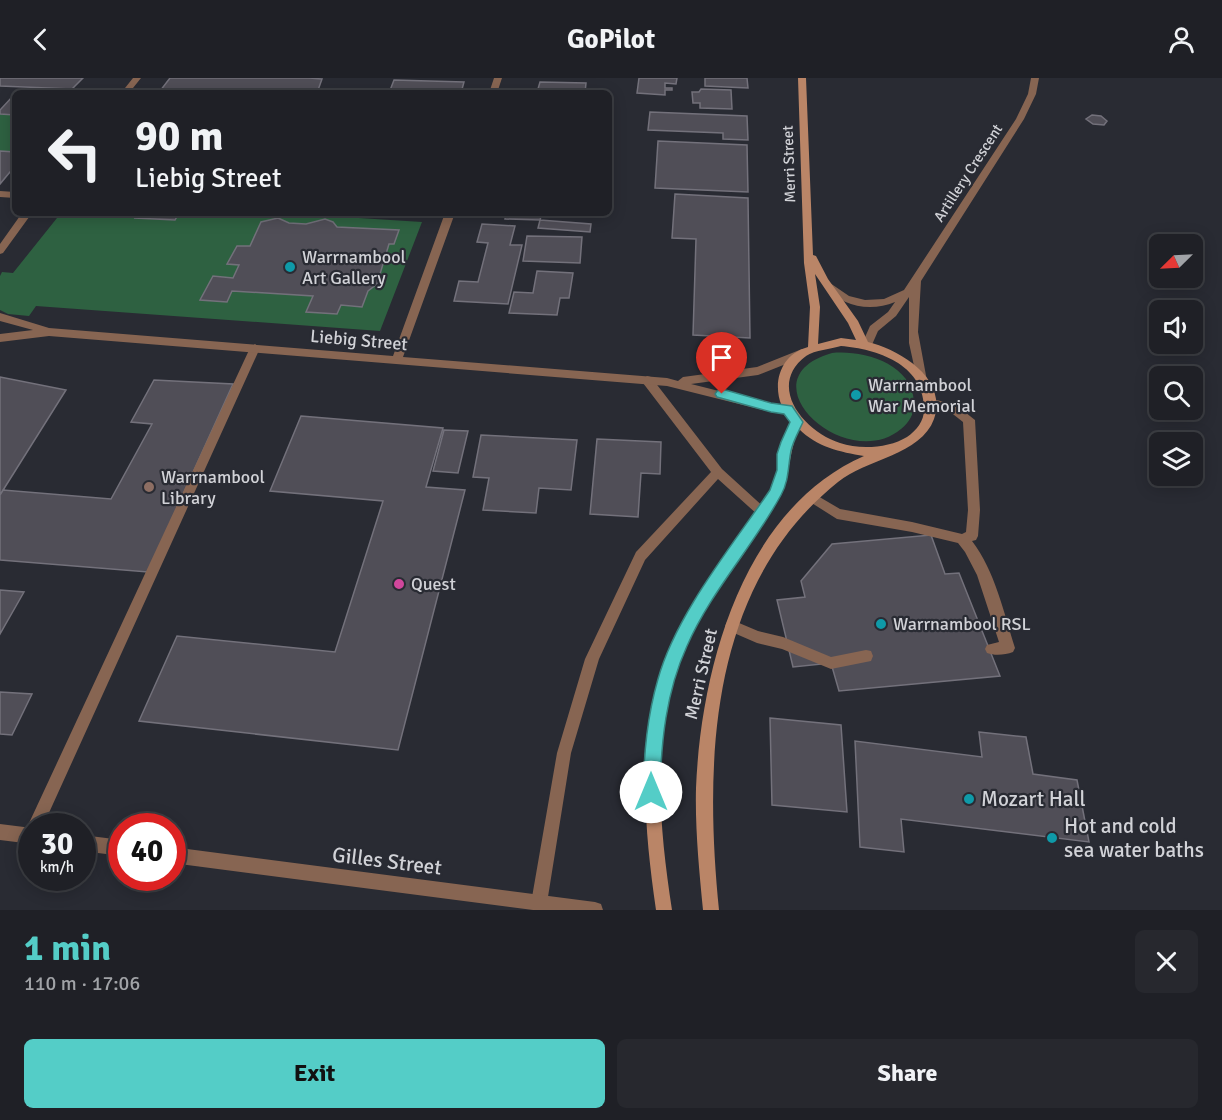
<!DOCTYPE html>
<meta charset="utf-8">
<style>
:root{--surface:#1f2026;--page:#27282e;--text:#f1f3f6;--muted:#a1a3a7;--line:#3c3e43;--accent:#54cdc7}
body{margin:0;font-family:Signika,sans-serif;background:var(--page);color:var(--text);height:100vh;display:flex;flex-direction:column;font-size:22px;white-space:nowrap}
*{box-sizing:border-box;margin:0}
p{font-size:20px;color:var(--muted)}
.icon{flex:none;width:33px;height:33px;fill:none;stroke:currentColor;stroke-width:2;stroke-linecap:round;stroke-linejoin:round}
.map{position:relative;height:832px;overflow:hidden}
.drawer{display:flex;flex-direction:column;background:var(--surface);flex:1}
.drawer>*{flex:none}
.banner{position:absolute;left:12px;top:12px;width:600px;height:126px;border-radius:9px;box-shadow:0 3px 15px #0003,0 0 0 2px var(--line);background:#1f2026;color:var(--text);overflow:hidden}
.needle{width:39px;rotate:246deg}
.tools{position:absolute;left:1149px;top:156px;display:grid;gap:12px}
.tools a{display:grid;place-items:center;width:54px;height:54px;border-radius:9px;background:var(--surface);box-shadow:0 3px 15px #0003,0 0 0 2px var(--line);font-size:30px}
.speed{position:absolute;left:18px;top:735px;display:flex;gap:12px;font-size:30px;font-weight:700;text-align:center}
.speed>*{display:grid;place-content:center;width:78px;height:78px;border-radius:50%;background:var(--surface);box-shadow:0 3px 15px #0003,0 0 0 2px var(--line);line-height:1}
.speed small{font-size:15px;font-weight:400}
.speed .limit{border:9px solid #d22;background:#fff;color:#111}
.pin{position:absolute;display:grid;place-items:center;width:51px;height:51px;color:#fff;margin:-62px -26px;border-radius:50% 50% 50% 0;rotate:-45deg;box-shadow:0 0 6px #0007}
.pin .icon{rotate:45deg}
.me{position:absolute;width:66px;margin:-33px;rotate:0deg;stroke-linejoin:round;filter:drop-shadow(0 0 4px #0008)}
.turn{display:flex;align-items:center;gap:21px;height:126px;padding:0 24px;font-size:27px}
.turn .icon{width:78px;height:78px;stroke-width:2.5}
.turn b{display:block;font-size:42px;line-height:51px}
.round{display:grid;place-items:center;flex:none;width:63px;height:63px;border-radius:9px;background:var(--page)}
.head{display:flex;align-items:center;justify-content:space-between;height:102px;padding:0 24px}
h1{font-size:36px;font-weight:700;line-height:45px;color:var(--accent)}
.button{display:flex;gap:12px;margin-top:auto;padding:12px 24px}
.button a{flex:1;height:69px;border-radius:9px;background:var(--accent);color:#111;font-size:24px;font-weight:700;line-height:69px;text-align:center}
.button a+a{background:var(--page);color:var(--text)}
header{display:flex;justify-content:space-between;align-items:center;height:78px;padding:0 24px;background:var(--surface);font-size:27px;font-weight:700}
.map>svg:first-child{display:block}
</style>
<header><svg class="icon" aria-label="back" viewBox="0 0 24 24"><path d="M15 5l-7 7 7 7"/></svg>GoPilot<svg class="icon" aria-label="person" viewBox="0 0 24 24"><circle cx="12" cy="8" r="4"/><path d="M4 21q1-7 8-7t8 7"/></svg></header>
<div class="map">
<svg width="1222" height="832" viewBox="0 0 1222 832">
<rect width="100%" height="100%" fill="#292b33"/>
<path fill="#2e6141" d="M0,36L15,37V74L0,73Z
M61,135H280L422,144L380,253L36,228L29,238L8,236L0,232V198L2,194L13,195Z
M832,275C863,272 911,285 914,323C915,334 910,344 901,351C846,397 741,301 832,275Z"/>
<path fill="#504e57" stroke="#73717b" stroke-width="1.5" d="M0,0H83L72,11L0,8Z
M170,0H309L322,1L317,15L160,13Z
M639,0H677L676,6L665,5V10H672V12H665V17L637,15Z
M705,0H747L748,10L705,8Z
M394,2L464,4L461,15H389Z
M540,4L586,5L585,15H526V11H538Z
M701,11L731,12L732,31L700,30V25H693L692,14H699Z
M13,18H15V37L0,36V32Z
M650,34L747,38L748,62L723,61V55L648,52Z
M1092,37L1101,38L1107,43L1104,47L1093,46L1086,41Z
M658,63L747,67L748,114L655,110Z
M0,73L15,74V88L0,106Z
M675,116L748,120L750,260L693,257L696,161L672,160Z
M138,135H179L175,142L135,140Z
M506,135H542L540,142L505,141Z
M278,140L289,145L306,146L325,141L333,144L337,149L399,152L394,166H389L377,206L368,213L362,229L341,227L337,236L306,234L313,218L232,213L227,224L200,222L213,198L233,200L239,187L227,186L237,168H250L261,144Z
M540,142L591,146L590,154L538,150Z
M482,146L515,148L510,167H522L508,226L454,223L459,203L478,204L488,165L477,164Z
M527,158L582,159L580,185L523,183Z
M537,193L573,195L569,220H560L557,237L509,235L514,214L533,215Z
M0,299L66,312L0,417Z
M154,302L233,306L148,494L0,482V417L3,412L111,421L152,346L131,344Z
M301,338L443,350L426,409L465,412L398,672L139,643L177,558L335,574L383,423L270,413Z
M444,352L468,353L458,395L433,393Z
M481,357L577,362L571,412L539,410L536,435L483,432L489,400L473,399Z
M597,361L661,364L660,396L641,395L638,439L590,436Z
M931,457L945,496L959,495L1000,598L839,613L831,585L793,589L777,522L805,519L801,503L832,466Z
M0,512L24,514L0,556Z
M0,614L32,616L12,657L0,656Z
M770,640L841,647L847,734L772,727Z
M979,654L1026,659L1033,696L1077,702L1089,764L901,741L904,774L860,769L855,663L982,679Z"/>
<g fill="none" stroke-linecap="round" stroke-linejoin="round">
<path fill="#876552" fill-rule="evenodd" d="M1031,0H1039L1036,16L1024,41L921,203L918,254L927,303L922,307L918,306L909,265V219L896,238L878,253L871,269L867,270L862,266L870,248L888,234L895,224C871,234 841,229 825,208L830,205L849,218L865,222L884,221L904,212L1016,41L1028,16Z
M0,113L15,114V120L0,119Z
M255,266L260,270L43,748H32V754L30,753L27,748L30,743L250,270Z
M647,298L651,299L722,391L768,433L766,437H758L718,401L645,482L599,581L571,675L547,825L545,831H533L531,825L557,675L585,581L636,474L711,394L643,305L642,302Z
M929,320L956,327L975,342L980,432L978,458L976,462L972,463C995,493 1004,535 1015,570L1013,574C1005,577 995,578 987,575L985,571L987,567L999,564L977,497L965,474L958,465L912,454L837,441L807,422L805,419L807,416L811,414L840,431L912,444L962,456L966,454L968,432L963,344L949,333L925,327L923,324L925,321Z
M732,542L758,553L783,559L831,579L866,572L871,573L873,578L871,583L831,591L782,571L757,565L727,552L725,548L727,544Z"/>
<path fill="#876552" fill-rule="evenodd" d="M133,0H141L129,15H121Z
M494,0H502L497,15H489Z
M22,135H32L3,175L0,176V166Z
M445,135H455L403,279L667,300L678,303L683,299L757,289L802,271L806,272L807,275L806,278L758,297L691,306L771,326L791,328L793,331L791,334H771L667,308L49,258L0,264V256L33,252L0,243V235L49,250L393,278Z
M0,746L32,750V766L0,762Z
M82,757L122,762V778L82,773Z
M172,769L595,824L601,826L603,832H533L172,785Z"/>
<path fill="#ba8567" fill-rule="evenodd" d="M798,0H806L813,177L816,178L828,201L858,243L868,264C900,272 948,300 934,341C921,377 866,381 838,404C709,507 704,682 719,832H703C699,791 695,750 696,710C701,589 743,431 864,378C840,374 817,369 799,351C789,371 791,395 780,416C776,424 770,431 765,439C758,451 752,463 745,474C731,494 715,513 703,534C649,630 656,727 672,832H656C640,720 635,627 694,526C706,505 722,486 736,466C744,455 750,443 757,431C761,425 767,419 770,412C782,391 779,366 792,343C769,320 774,278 808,269L810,229L804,185ZM815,196L848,245L856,262L841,260L818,266L820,229ZM841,268C877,271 923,286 924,329C925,342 917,352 907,359C889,370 860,372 840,365C804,354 766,308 806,278C815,272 831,271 841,268Z"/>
</g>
<path fill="#54cdc7" stroke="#378581" stroke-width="1.5" d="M722,311L771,325L792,328L803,344C799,353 793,363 791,373C788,388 789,403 781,417C753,469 711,513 687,568C666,614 661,664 660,714L657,720L651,723L645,720L643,714C644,675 647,639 658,601C676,536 732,468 770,412L777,392V376L781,364L790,344L784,336L771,334L717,319L715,316L717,313Z"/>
<g fill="#0f9aa8" stroke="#292b33" stroke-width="2">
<circle cx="290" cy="189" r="6"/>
<circle cx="856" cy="317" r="6"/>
<circle cx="881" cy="546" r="6"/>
<circle cx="969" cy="721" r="6"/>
<circle cx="1052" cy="760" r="6"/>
</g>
<circle fill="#8d6e63" stroke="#292b33" stroke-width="2" cx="149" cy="409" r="6"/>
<circle fill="#d1479c" stroke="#292b33" stroke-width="2" cx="399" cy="506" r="6"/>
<g text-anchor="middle" stroke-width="4.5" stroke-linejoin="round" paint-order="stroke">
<g font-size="15" fill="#d1d2d7" stroke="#292b33">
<text transform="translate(789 86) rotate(-92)" y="5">Merri Street</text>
<text transform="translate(968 95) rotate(-57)" y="5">Artillery Crescent</text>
</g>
<g font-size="18" fill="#d1d2d7" stroke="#292b33" text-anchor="start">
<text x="302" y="185">Warrnambool<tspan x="302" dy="21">Art Gallery</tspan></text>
<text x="868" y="313">Warrnambool<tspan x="868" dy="21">War Memorial</tspan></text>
<text x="161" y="405">Warrnambool<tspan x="161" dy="21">Library</tspan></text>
<text x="411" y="512">Quest</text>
<text x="893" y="552">Warrnambool RSL</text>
</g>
<g font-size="18" fill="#d1d2d7" stroke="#292b33">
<text transform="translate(359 262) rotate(5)" y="6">Liebig Street</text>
<text transform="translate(701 596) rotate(-77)" y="6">Merri Street</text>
</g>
<g font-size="21" fill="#d1d2d7" stroke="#292b33" text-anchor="start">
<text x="981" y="728">Mozart Hall</text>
<text x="1064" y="755">Hot and cold<tspan x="1064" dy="24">sea water baths</tspan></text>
</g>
<g font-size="21" fill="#d1d2d7" stroke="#292b33">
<text transform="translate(387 783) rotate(7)" y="7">Gilles Street</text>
</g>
</g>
</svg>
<div class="tools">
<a><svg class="needle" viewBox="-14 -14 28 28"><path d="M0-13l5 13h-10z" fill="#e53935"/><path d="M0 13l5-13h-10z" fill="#a1a3a7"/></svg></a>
<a><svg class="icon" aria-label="sound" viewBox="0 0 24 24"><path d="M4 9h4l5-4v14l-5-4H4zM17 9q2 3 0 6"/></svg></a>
<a><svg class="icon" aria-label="search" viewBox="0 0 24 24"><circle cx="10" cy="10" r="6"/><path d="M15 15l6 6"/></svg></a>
<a><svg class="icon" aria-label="layers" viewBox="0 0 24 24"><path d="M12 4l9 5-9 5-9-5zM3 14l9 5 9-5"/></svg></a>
</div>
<div class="speed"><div>30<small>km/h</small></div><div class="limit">40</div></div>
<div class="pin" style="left:722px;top:316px;background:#d93025"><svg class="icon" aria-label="arrive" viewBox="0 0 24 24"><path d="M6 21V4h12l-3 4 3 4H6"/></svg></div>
<svg class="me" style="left:651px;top:714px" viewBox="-20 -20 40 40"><circle r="19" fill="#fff"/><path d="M0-13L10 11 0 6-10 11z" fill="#54cdc7"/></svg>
<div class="banner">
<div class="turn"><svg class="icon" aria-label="left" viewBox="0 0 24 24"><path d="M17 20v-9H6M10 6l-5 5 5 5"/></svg><div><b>90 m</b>Liebig Street</div></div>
</div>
</div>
<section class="drawer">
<div class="head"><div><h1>1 min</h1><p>110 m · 17:06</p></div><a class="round"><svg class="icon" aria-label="close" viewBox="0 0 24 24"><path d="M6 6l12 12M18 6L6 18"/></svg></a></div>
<div class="button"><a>Exit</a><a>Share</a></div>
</section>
